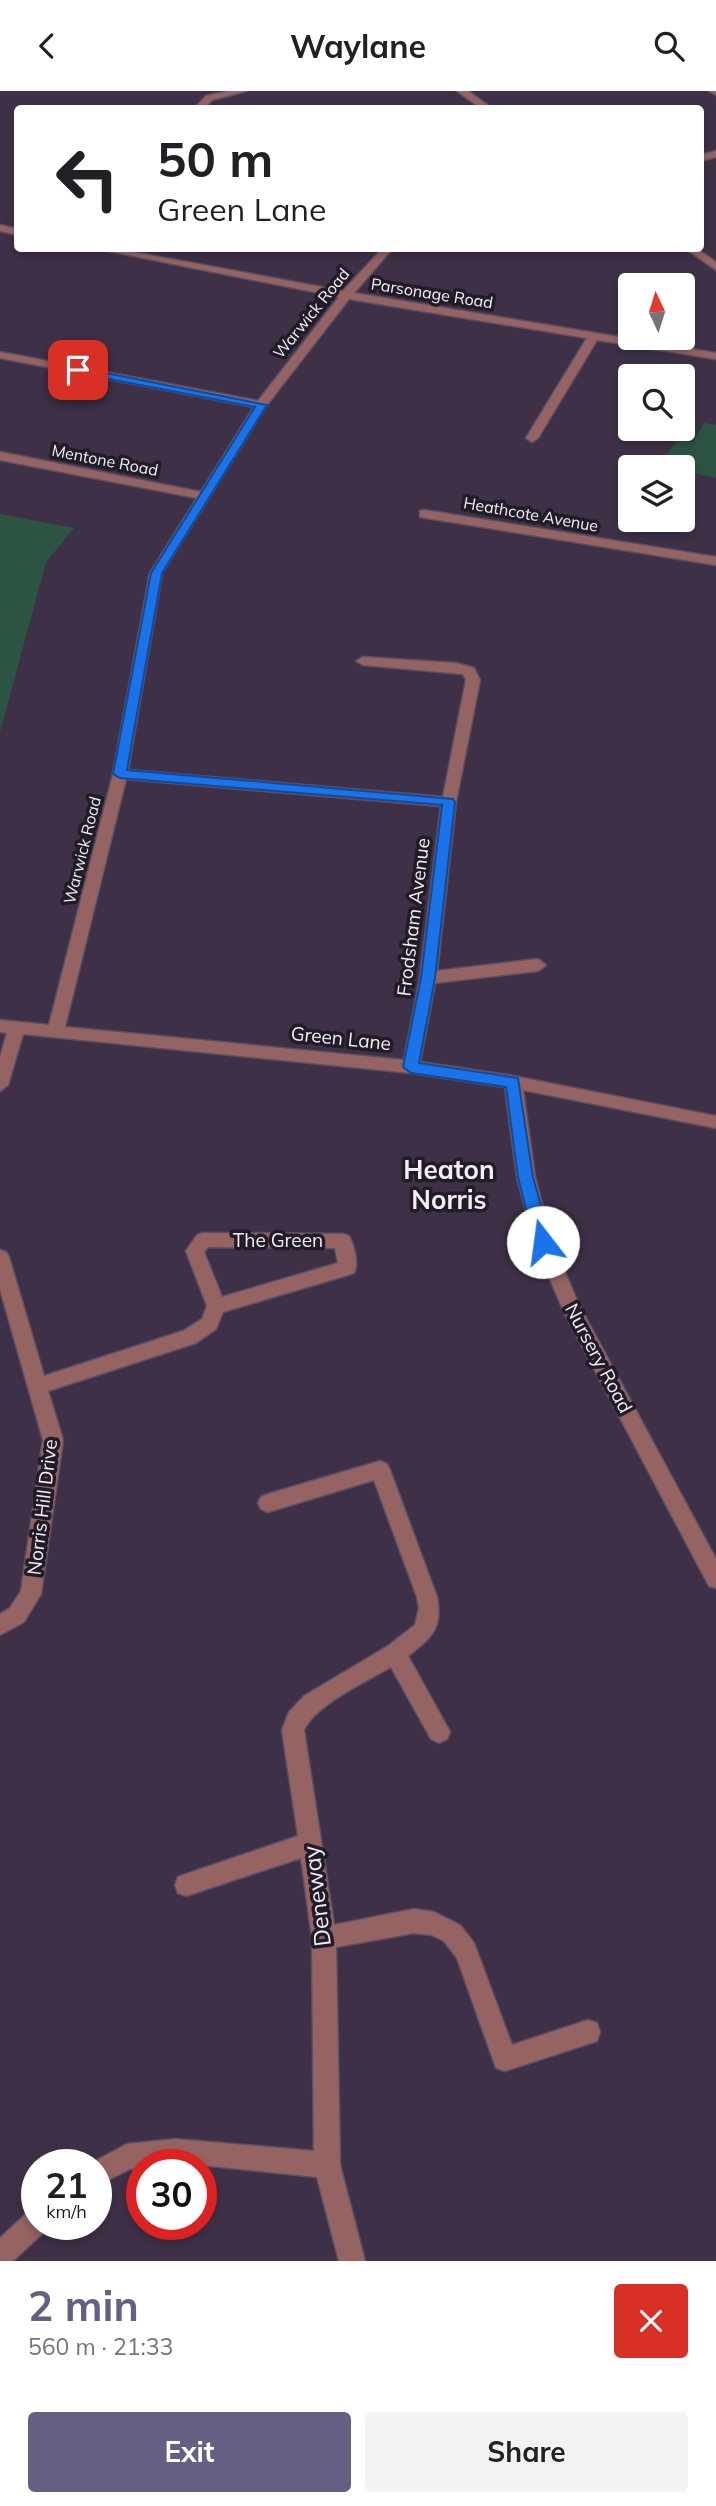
<!DOCTYPE html>
<meta charset="utf-8">
<style>
:root{--surface:#fff;--page:#f2f2f2;--text:#202124;--muted:#757577;--accent:#646083}
body{margin:0;font-family:Mulish,sans-serif;background:var(--page);color:var(--text);height:100vh;display:flex;flex-direction:column;font-size:26px;white-space:nowrap}
*{box-sizing:border-box;margin:0}
p{font-size:23px;color:var(--muted)}
.icon{flex:none;width:38px;height:38px;fill:none;stroke:currentColor;stroke-width:2;stroke-linecap:round;stroke-linejoin:round}
.map{position:relative;height:2170px;overflow:hidden}
.details{display:flex;flex-direction:column;background:var(--surface);flex:1}
.details>*{flex:none}
.guide{position:absolute;left:14px;top:14px;width:690px;height:147px;border-radius:7px;box-shadow:0 4px 10px #0003;background:#fff;color:var(--text);overflow:hidden}
.needle{width:46px;rotate:356deg}
.tools{position:absolute;left:618px;top:182px;display:grid;gap:14px}
.tools a{display:grid;place-items:center;width:77px;height:77px;border-radius:7px;background:var(--surface);box-shadow:0 4px 10px #0003;font-size:35px}
.speed{position:absolute;left:21px;top:2058px;display:flex;gap:14px;font-size:35px;font-weight:700;text-align:center}
.speed>*{display:grid;place-content:center;width:91px;height:91px;border-radius:50%;background:var(--surface);box-shadow:0 4px 10px #0003;line-height:1}
.speed small{font-size:18px;font-weight:400}
.speed .limit{border:10px solid #d22;background:#fff;color:#111}
.pin{position:absolute;display:grid;place-items:center;width:60px;height:60px;color:#fff;margin:-30px;border-radius:14px;box-shadow:0 4px 10px #0006}
.me{position:absolute;width:77px;margin:-38px;rotate:345deg;stroke-linejoin:round;filter:drop-shadow(0 0 5px #0008)}
.turn{display:flex;align-items:center;gap:24px;height:147px;padding:0 28px;font-size:32px}
.turn .icon{width:91px;height:91px;stroke-width:2.5}
.turn b{display:block;font-size:49px;line-height:60px}
.round{display:grid;place-items:center;flex:none;width:74px;height:74px;border-radius:7px;background:var(--page)}
.head{display:flex;align-items:center;justify-content:space-between;height:119px;padding:0 28px}
h1{font-size:42px;font-weight:700;line-height:52px;color:var(--accent)}
.cta{display:flex;gap:14px;margin-top:auto;padding:14px 28px}
.cta a{flex:1;height:80px;border-radius:7px;background:var(--accent);color:#fff;font-size:28px;font-weight:700;line-height:80px;text-align:center}
.cta a+a{background:var(--page);color:var(--text)}
header{display:flex;justify-content:space-between;align-items:center;height:91px;padding:0 28px;background:var(--surface);font-size:32px;font-weight:700}
.map>svg:first-child{display:block}
</style>
<header><svg class="icon" aria-label="back" viewBox="0 0 24 24"><path d="M15 5l-7 7 7 7"/></svg>Waylane<svg class="icon" aria-label="search" viewBox="0 0 24 24"><circle cx="10" cy="10" r="6"/><path d="M15 15l6 6"/></svg></header>
<div class="map">
<svg width="716" height="2170" viewBox="0 0 716 2170">
<rect width="100%" height="100%" fill="#3e3147"/>
<path fill="#2d5443" d="M704,332L716,334V387L683,380L682,376L658,375L677,349L693,351Z
M0,423L74,437L46,471L0,641Z"/>
<g fill="none" stroke-linecap="round" stroke-linejoin="round">
<g stroke="#5b4f64" stroke-width="3">
<path id="minor" d="M228,0H246L212,9L204,18H194L206,5Z
M457,0H468L493,18H482Z
M709,0H716V4Z
M716,60V66L700,70V64Z
M0,134L18,138V144L0,140Z
M98,158H117L343,200L382,158H392L354,202L716,262V268L597,249L538,347L532,351L526,347L587,247L349,208L266,315L162,482L128,679L443,706L466,589L463,583L363,574L356,570L363,566L456,572L474,577L480,589L456,711L437,880L538,868L546,874L538,880L435,892L420,971L513,985L716,1025V1037L523,999L535,1086L552,1151L579,1214L716,1468V1497L709,1495L564,1221L534,1151L517,1086L505,996L411,982L23,943L8,994L0,1000V966L7,942L0,941V929L49,934L113,683L150,482L197,407L0,369V361L201,401L254,316L0,267V261L258,310L339,206ZM126,688L441,715L420,887L404,969L65,936Z
M686,158H697L716,171V179Z
M424,419L716,466V474L420,426V420Z
M203,1142L343,1143L349,1145C354,1154 359,1173 354,1182L348,1184L223,1221L216,1238L196,1252L48,1300L63,1349L41,1503L24,1531L0,1544V1523L10,1517L21,1500L43,1349L0,1198V1159L6,1161L9,1166L44,1285L183,1240L202,1228L207,1215L186,1160L197,1144ZM208,1156L335,1157L338,1172L222,1206L204,1161Z
M380,1370L387,1373L390,1379L437,1506C443,1538 431,1547 408,1565L450,1641L447,1648L439,1652L431,1648L391,1576C367,1590 315,1614 304,1639L334,1834L414,1818L434,1821L460,1834L474,1852L512,1954L588,1929L597,1932L600,1941L597,1950L588,1953L505,1980L496,1977L457,1867L444,1850L432,1844L414,1842L336,1856L340,2074L365,2170H339L317,2086L201,2074H142V2077L130,2078L96,2095V2074H88L127,2053L175,2048L314,2060L312,1847L301,1767L186,1805L178,1802L175,1794L178,1786L186,1783L298,1745L282,1639L289,1621L304,1605L388,1555L415,1534L419,1517L417,1506L374,1389L268,1421L261,1418L258,1412L261,1406L268,1403Z
M37,2117V2133H48L46,2139L13,2170H0V2147L28,2121Z"/>
</g>
<use href="#minor" fill="#956462" fill-rule="evenodd"/>
</g>
<path fill="#1a73e8" stroke="#114b97" stroke-width="2" d="M75,276L267,314L162,482L127,679L453,708L455,711L435,887L419,972L518,987L533,1086L551,1151L548,1156H537L534,1151L518,1086L506,996L411,982L403,976L421,887L442,714L120,687L113,683L151,482L255,316L78,282L75,281Z"/>
<g text-anchor="middle" stroke-width="7" stroke-linejoin="round" paint-order="stroke">
<g font-size="16" fill="#f5edfb" stroke="#211c26">
<text transform="translate(432 202) rotate(9)" y="6">Parsonage Road</text>
<text transform="translate(311 222) rotate(-51)" y="6">Warwick Road</text>
<text transform="translate(105 369) rotate(11)" y="6">Mentone Road</text>
<text transform="translate(531 423) rotate(10)" y="6">Heathcote Avenue</text>
<text transform="translate(82 759) rotate(-76)" y="6">Warwick Road</text>
</g>
<g font-size="19" fill="#f5edfb" stroke="#211c26">
<text transform="translate(413 826) rotate(-83)" y="7">Frodsham Avenue</text>
<text transform="translate(341 947) rotate(6)" y="7">Green Lane</text>
<text x="278" y="1156">The Green</text>
<text transform="translate(599 1267) rotate(62)" y="7">Nursery Road</text>
<text transform="translate(42 1416) rotate(-83)" y="7">Norris Hill Drive</text>
</g>
<g font-size="23" fill="#f5edfb" stroke="#211c26">
<text transform="translate(317 1805) rotate(-97)" y="8">Deneway</text>
</g>
<g font-size="26" font-weight="bold" fill="#f5edfb" stroke="#211c26">
<text x="449" y="1088">Heaton<tspan x="449" dy="30">Norris</tspan></text>
</g>
</g>
</svg>
<div class="tools">
<a><svg class="needle" viewBox="-14 -14 28 28"><path d="M0-13l5 13h-10z" fill="#e53935"/><path d="M0 13l5-13h-10z" fill="#757577"/></svg></a>
<a><svg class="icon" aria-label="search" viewBox="0 0 24 24"><circle cx="10" cy="10" r="6"/><path d="M15 15l6 6"/></svg></a>
<a><svg class="icon" aria-label="layers" viewBox="0 0 24 24"><path d="M12 4l9 5-9 5-9-5zM3 14l9 5 9-5"/></svg></a>
</div>
<div class="speed"><div>21<small>km/h</small></div><div class="limit">30</div></div>
<div class="pin" style="left:78px;top:279px;background:#d93025"><svg class="icon" aria-label="arrive" viewBox="0 0 24 24"><path d="M6 21V4h12l-3 4 3 4H6"/></svg></div>
<svg class="me" style="left:543px;top:1151px" viewBox="-20 -20 40 40"><circle r="19" fill="#fff"/><path d="M0-13L10 11 0 6-10 11z" fill="#1a73e8"/></svg>
<div class="guide">
<div class="turn"><svg class="icon" aria-label="left" viewBox="0 0 24 24"><path d="M17 20v-9H6M10 6l-5 5 5 5"/></svg><div><b>50 m</b>Green Lane</div></div>
</div>
</div>
<section class="details">
<div class="head"><div><h1>2 min</h1><p>560 m · 21:33</p></div><a class="round" style="background:#d93025;color:#fff"><svg class="icon" aria-label="close" viewBox="0 0 24 24"><path d="M6 6l12 12M18 6L6 18"/></svg></a></div>
<div class="cta"><a>Exit</a><a>Share</a></div>
</section>
